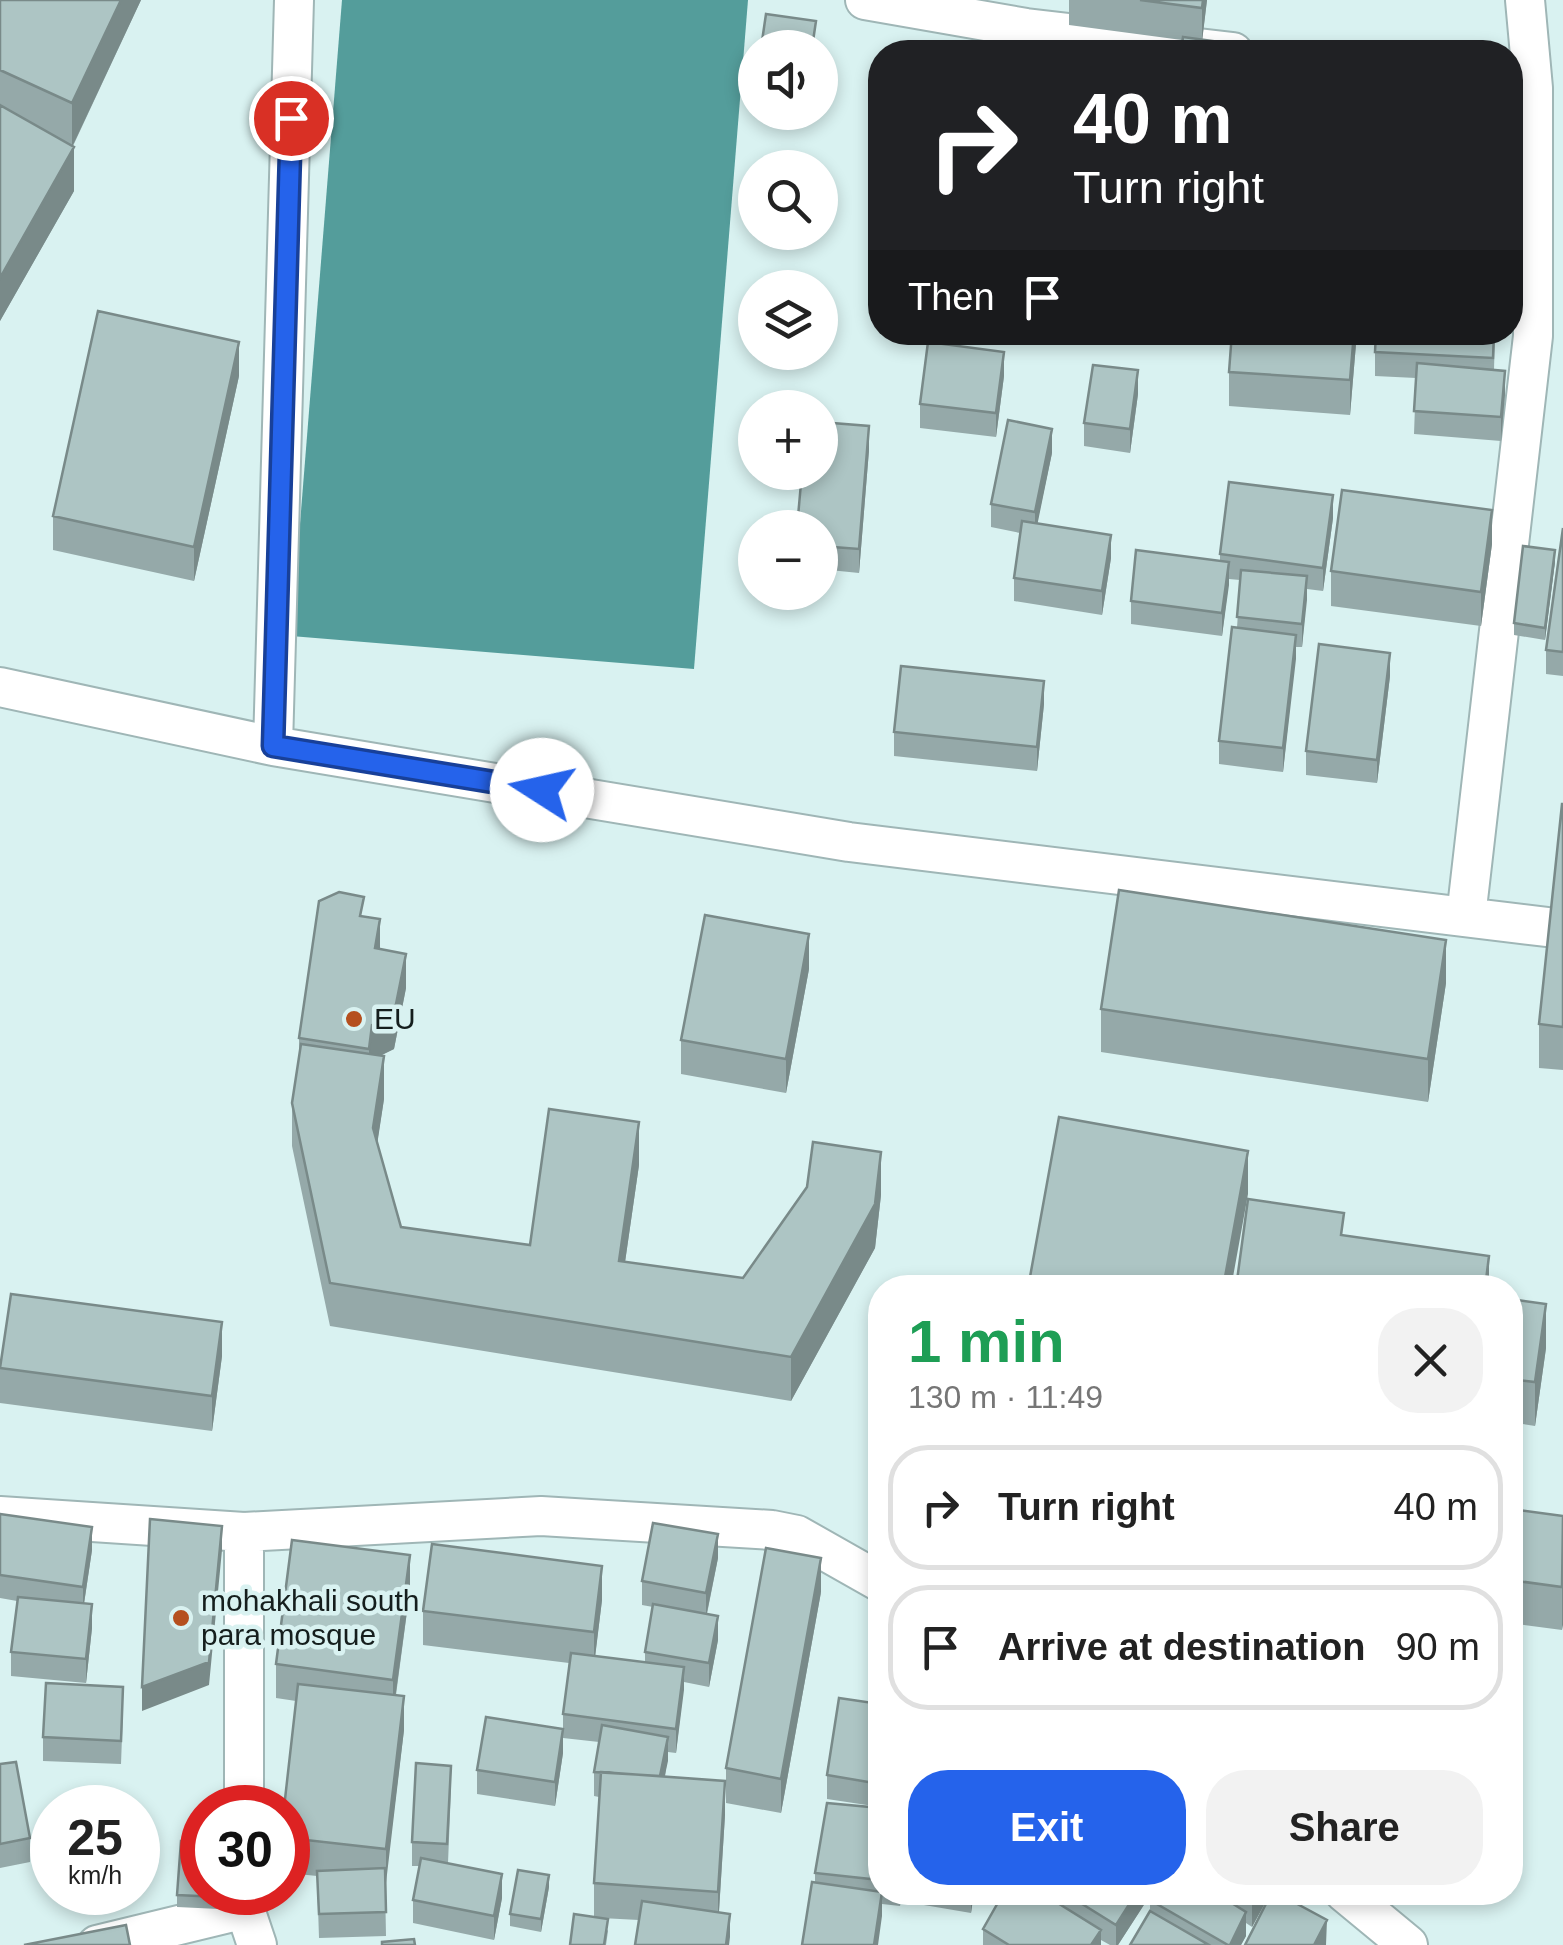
<!DOCTYPE html>
<meta charset="utf-8">
<style>
:root{--surface:#fff;--page:#f2f2f2;--text:#222;--muted:#767676;--line:#e0e0e0;--accent:#2563eb}
body{margin:0;font-family:Arial,sans-serif;background:var(--page);color:var(--text);height:100vh;display:flex;flex-direction:column;font-size:38px;white-space:nowrap}
*{box-sizing:border-box;margin:0}
p{font-size:32px;color:var(--muted)}
.icon{flex:none;width:55px;height:55px;fill:none;stroke:currentColor;stroke-width:2;stroke-linecap:round;stroke-linejoin:round}
.map{position:relative;flex:1;overflow:hidden}
.side{position:absolute;left:868px;top:1275px;width:655px;height:630px;display:flex;flex-direction:column;background:var(--surface);border-radius:40px;box-shadow:0 5px 15px #0003}
.side>*{flex:none}
.banner{position:absolute;left:868px;top:40px;width:655px;height:305px;border-radius:40px;box-shadow:0 5px 15px #0003;background:#202124;color:#fff;overflow:hidden}
.fabs{position:absolute;left:738px;top:30px;display:grid;gap:20px}
.fabs a{display:grid;place-items:center;width:100px;height:100px;border-radius:50%;background:var(--surface);box-shadow:0 5px 15px #0003;font-size:50px}
.speed{position:absolute;left:30px;top:1785px;display:flex;gap:20px;font-size:50px;font-weight:700;text-align:center}
.speed>*{display:grid;place-content:center;width:130px;height:130px;border-radius:50%;background:var(--surface);box-shadow:0 5px 15px #0003;line-height:1}
.speed small{font-size:25px;font-weight:400}
.speed .limit{border:15px solid #d22;background:#fff;color:#111}
.pin{position:absolute;display:grid;place-items:center;width:85px;height:85px;color:#fff;margin:-42px;border:5px solid #fff;border-radius:50%;box-shadow:0 2px 10px #0007}
.me{position:absolute;width:110px;margin:-55px;rotate:280deg;stroke-linejoin:round;filter:drop-shadow(0 0 8px #0008)}
.turn{display:flex;align-items:center;gap:35px;height:210px;padding:0 40px;font-size:45px}
.turn .icon{width:130px;height:130px;stroke-width:2.5}
.turn b{display:block;font-size:70px;line-height:85px}
.then{display:flex;align-items:center;height:95px;padding:0 40px;background:#0003;gap:20px;font-size:38px}
.round{display:grid;place-items:center;flex:none;width:105px;height:105px;border-radius:40px;background:var(--page)}
.head{display:flex;align-items:center;justify-content:space-between;height:170px;padding:0 40px}
h1{font-size:60px;font-weight:800;line-height:75px;color:#1e9e55}
.primary-button{display:flex;gap:20px;margin-top:auto;padding:20px 40px}
.primary-button a{flex:1;height:115px;border-radius:40px;background:var(--accent);color:#fff;font-size:40px;font-weight:800;line-height:115px;text-align:center}
.primary-button a+a{background:var(--page);color:var(--text)}
ul{padding:0;list-style:none}
li{display:flex;align-items:center;gap:30px;height:125px;margin:0 20px 15px;padding:0 20px;border:5px solid var(--line);border-radius:40px}
li div{flex:1}
li b{display:block;font-size:38px}
li em{font-style:normal}
.map>svg:first-child{display:block}
</style>
<div class="map">
<svg width="1563" height="1945" viewBox="0 0 1563 1945">
<rect width="100%" height="100%" fill="#d9f2f1"/>
<path fill="#549d9b" d="M342,0H748L694,669L291,636Z"/>
<g fill="none" stroke-linecap="round" stroke-linejoin="round">
<g stroke="#9fb6b6" stroke-width="42">
<path id="minor" d="M865,0L1026,28L1233,52
M0,687L273,746L849,842L1563,929
M273,746L294,0
M1466,917L1533,336V88L1525,0
M0,1516L244,1532L541,1516L772,1530L797,1535L880,1582
M244,1532V1808
M245,1892V1909L257,1945
M1344,1892L1408,1945
M97,1945L245,1909"/>
</g>
<use href="#minor" stroke="#fff" stroke-width="38"/>
</g>
<path fill="#95a9a9" d="M0,0H141L73,146L74,191L0,321Z
M1069,0H1207L1202,40L1235,52L1182,40L1069,25Z
M1357,332L1350,415L1229,406V372Z
M1495,332L1494,370L1505,394L1501,441L1414,434L1416,378L1375,376V352Z
M239,376L194,581L53,550V516Z
M1004,376L996,437L920,428V404Z
M1138,394L1130,453L1084,446V423Z
M869,450L859,573L820,569V528Z
M1052,453L1037,523L1111,558L1102,615L1014,601V578L1020,533L991,527V504Z
M1333,518L1323,591L1307,589L1302,647H1296L1283,772L1219,764V741L1237,628L1240,580L1229,579L1222,636L1131,624V601L1220,561V554Z
M1563,528V676L1546,674V650Z
M1492,544L1481,626L1331,606V571Z
M1555,562L1545,640L1514,635V623Z
M1390,676L1377,783L1306,775V751Z
M1044,704L1037,771L894,756V732Z
M1563,804V1070L1539,1068V1024Z
M364,916L380,949L406,988L394,1049L381,1055L384,1099L377,1143L401,1227L530,1245L639,1165L625,1262L743,1278L881,1195L875,1248L791,1401L330,1326L292,1146V1103L299,1055V1038Z
M809,969L786,1093L681,1074V1040Z
M1446,983L1428,1102L1101,1052V1009Z
M1510,1299L1546,1348L1535,1426L1510,1422Z
M222,1356L212,1431L0,1403V1368Z
M1510,1509L1563,1516L1562,1630L1510,1623Z
M0,1514L92,1550L84,1604L92,1628L86,1683L11,1676V1652L17,1601L0,1598Z
M718,1558L707,1614L718,1640L709,1687L684,1682L676,1753L668,1752L665,1777L725,1815L719,1912L730,1937L639,1920L601,1918L608,1931L606,1945H570L594,1917V1883L599,1797L594,1796V1772L599,1742L563,1738V1753L555,1806L477,1794V1770L563,1729V1714L569,1663L423,1645V1611L602,1600L595,1656L645,1662V1652L653,1607L642,1605V1581Z
M410,1589L396,1695L404,1730L385,1883L386,1936L319,1938L317,1876L288,1873V1808L296,1701L276,1698V1664Z
M821,1592L781,1813L726,1803V1768Z
M880,1704V1807L827,1799V1775Z
M123,1710L121,1764L43,1761V1737Z
M0,1764L30,1838V1862L0,1868Z
M451,1789L448,1863L502,1898L494,1940L413,1923V1900L420,1866H412V1842Z
M880,1808V1892H903L900,1906L882,1904V1916L815,1882V1873Z
M549,1887L541,1932L510,1926V1914Z
M220,1892L219,1909L177,1907V1895Z
M918,1892H974L971,1913L918,1904Z
M1004,1892H1149V1897L1118,1945H1110L1101,1940V1945H983V1929Z
M1154,1892H1271L1252,1927L1246,1923V1936L1241,1945H1130L1150,1911V1900Z"/>
<path fill="#798a89" d="M121,0H141L72,147V103Z
M1203,0H1207L1202,42V8Z
M74,147V191L0,321V278Z
M1354,332H1357L1350,415V380Z
M239,342V376L194,581V547Z
M1004,352V376L996,437V413Z
M1138,370V394L1130,453V429Z
M1505,371V394L1501,441V417Z
M869,426V450L859,573V549Z
M1052,429V453L1035,536V512Z
M1333,495V518L1323,591V568Z
M1492,510V544L1481,626V592Z
M1111,535V558L1102,615V591Z
M1555,550V562L1545,640V628Z
M1229,562V585L1222,636V613Z
M1307,576V600L1302,647V624Z
M1296,635V659L1283,772V748Z
M1390,653V676L1377,783V760Z
M1044,681V704L1037,771V747Z
M380,919V954L375,948Z
M809,934V969L786,1093V1059Z
M1446,940V983L1428,1102V1059Z
M406,954V988L394,1049L372,1060L369,1083V1049L372,1025Z
M384,1056V1099L373,1172V1128Z
M639,1122V1165L619,1304V1261Z
M1248,1151V1194L1231,1288H1223Z
M881,1152V1195L875,1248L791,1401V1357Z
M1489,1256V1288H1485Z
M1546,1304V1348L1535,1426V1382Z
M222,1322V1356L212,1431V1396Z
M222,1526V1550L209,1685L142,1711V1687Z
M92,1527V1550L83,1610V1587Z
M718,1534V1558L706,1617V1593Z
M410,1555V1589L393,1714V1680Z
M821,1558V1592L781,1813V1779Z
M602,1566V1600L594,1666V1632Z
M1563,1581V1625L1562,1630V1587Z
M92,1604V1628L86,1683V1659Z
M718,1616V1640L709,1687V1663Z
M684,1667V1690L676,1753V1729Z
M404,1696V1730L386,1883V1849Z
M563,1729V1753L555,1806V1782Z
M668,1737V1761L658,1807V1784Z
M725,1781V1815L718,1926V1892Z
M502,1874V1898L494,1940V1916Z
M549,1875V1887L541,1932V1919Z
M882,1892V1916L878,1945H874Z
M971,1892H974L971,1913Z
M1137,1892H1149V1897L1118,1945H1116V1925Z
M1258,1892H1271L1252,1927V1903Z
M1246,1912V1936L1241,1945H1230Z
M730,1914V1937L729,1945H726Z
M1327,1920L1326,1945H1314Z
M1101,1930V1945H1091Z"/>
<path fill="#adc5c4" stroke="#798a89" stroke-width="2.5" d="M0,0H121L72,103L0,70Z
M1140,0H1203L1202,8Z
M766,14L816,21L812,48H761Z
M1183,37L1235,44L1234,52H1181Z
M0,105L74,147L0,278Z
M98,311L239,342L194,547L53,516Z
M1232,332H1354L1350,380L1229,372Z
M1376,332H1494L1493,358L1375,352Z
M928,342L1004,352L996,413L920,404Z
M1417,363L1505,371L1501,417L1414,411Z
M1093,365L1138,370L1130,429L1084,423Z
M1008,420L1052,429L1035,512L991,504Z
M820,422L869,426L859,549L820,546V528H797L802,472H820Z
M1229,482L1333,495L1323,568L1220,554Z
M1342,490L1492,510L1481,592L1331,571Z
M1022,521L1111,535L1102,591L1014,578Z
M1563,528V652L1546,650Z
M1523,546L1555,550L1545,628L1514,623Z
M1136,550L1229,562L1222,613L1131,601Z
M1241,570L1307,576L1302,624L1237,617Z
M1232,627L1296,635L1283,748L1219,741Z
M1319,644L1390,653L1377,760L1306,751Z
M901,666L1044,681L1037,747L894,732Z
M1562,804H1563V1027L1539,1024Z
M1119,890L1446,940L1428,1059L1101,1009Z
M339,892L364,897L360,916L380,919L375,948L406,954L394,1014L372,1025L369,1049L299,1038L319,901Z
M705,915L809,934L786,1059L681,1040Z
M301,1044L384,1056L373,1128L401,1227L530,1245L549,1109L639,1122L619,1261L743,1278L807,1187L813,1142L881,1152L875,1204L791,1357L330,1283L292,1103Z
M1059,1117L1248,1151L1223,1288H1028Z
M1248,1199L1344,1213L1341,1235L1489,1256L1485,1288H1236Z
M11,1294L222,1322L212,1396L0,1368Z
M1510,1299L1546,1304L1535,1382L1510,1379Z
M1510,1509L1563,1516L1562,1587L1510,1580Z
M0,1514L92,1527L83,1587L0,1575Z
M150,1519L222,1526L209,1662L142,1687Z
M653,1523L718,1534L706,1593L642,1581Z
M292,1540L410,1555L393,1680L276,1664Z
M432,1544L602,1566L594,1632L423,1611Z
M766,1548L821,1558L781,1779L726,1768Z
M18,1597L92,1604L86,1659L11,1652Z
M653,1604L718,1616L709,1663L645,1652Z
M571,1653L684,1667L676,1729L563,1714Z
M46,1683L123,1687L121,1741L43,1737Z
M298,1684L404,1696L386,1849L288,1838V1808H284Z
M839,1698L880,1704V1784L827,1775Z
M486,1717L563,1729L555,1782L477,1770Z
M602,1725L668,1737L660,1776L594,1772Z
M16,1762L30,1838L0,1844V1764Z
M416,1763L451,1766L447,1844L412,1842Z
M601,1772L725,1781L718,1892L594,1883Z
M827,1803L880,1808V1880L815,1873Z
M181,1841L202,1842V1892H220L219,1897L177,1895Z
M421,1858L502,1874L494,1916L413,1900Z
M385,1868L386,1912L319,1914L317,1871Z
M518,1870L549,1875L541,1919L510,1914Z
M812,1882L882,1892L874,1945H802Z
M1004,1892H1040L1101,1930L1091,1945H1009L983,1929Z
M1063,1892H1137L1116,1925Z
M1154,1892H1214L1246,1912L1230,1945H1228L1150,1900Z
M1233,1892H1258L1252,1903Z
M1272,1892H1275L1327,1920L1314,1945H1245Z
M642,1901L730,1914L726,1945H635Z
M1150,1911L1209,1945H1130Z
M574,1914L608,1919L604,1945H570Z
M126,1925L130,1945H24Z
M414,1939L415,1945H382V1942Z"/>
<g fill="none" stroke-linecap="round" stroke-linejoin="round">
<g stroke="#184099" stroke-width="25">
<path id="route" d="M291,118L273,746L542,790"/>
</g>
<use href="#route" stroke="#2563eb" stroke-width="18"/>
</g>
<g fill="#b5501f" stroke="#d9f2f1" stroke-width="4">
<circle cx="354" cy="1019" r="10"/>
<circle cx="181" cy="1618" r="10"/>
</g>
<g text-anchor="middle" stroke-width="9" stroke-linejoin="round" paint-order="stroke">
<g font-size="30" fill="#151e1d" stroke="#d9f2f1" text-anchor="start">
<text x="374" y="1029">EU</text>
<text x="201" y="1611">mohakhali south<tspan x="201" dy="34">para mosque</tspan></text>
</g>
</g>
</svg>
<div class="fabs">
<a><svg class="icon" aria-label="sound" viewBox="0 0 24 24"><path d="M4 9h4l5-4v14l-5-4H4zM17 9q2 3 0 6"/></svg></a>
<a><svg class="icon" aria-label="search" viewBox="0 0 24 24"><circle cx="10" cy="10" r="6"/><path d="M15 15l6 6"/></svg></a>
<a><svg class="icon" aria-label="layers" viewBox="0 0 24 24"><path d="M12 4l9 5-9 5-9-5zM3 14l9 5 9-5"/></svg></a>
<a>+</a>
<a>−</a>
</div>
<div class="speed"><div>25<small>km/h</small></div><div class="limit">30</div></div>
<div class="pin" style="left:291px;top:118px;background:#d93025"><svg class="icon" aria-label="arrive" viewBox="0 0 24 24"><path d="M6 21V4h12l-3 4 3 4H6"/></svg></div>
<svg class="me" style="left:542px;top:790px" viewBox="-20 -20 40 40"><circle r="19" fill="#fff"/><path d="M0-13L10 11 0 6-10 11z" fill="#2563eb"/></svg>
<div class="banner">
<div class="turn"><svg class="icon" aria-label="right" viewBox="0 0 24 24"><path d="M7 20v-9h11M14 6l5 5-5 5"/></svg><div><b>40 m</b>Turn right</div></div>
<div class="then">Then<svg class="icon" aria-label="arrive" viewBox="0 0 24 24"><path d="M6 21V4h12l-3 4 3 4H6"/></svg></div>
</div>
<section class="side">
<div class="head"><div><h1>1 min</h1><p>130 m · 11:49</p></div><a class="round"><svg class="icon" aria-label="close" viewBox="0 0 24 24"><path d="M6 6l12 12M18 6L6 18"/></svg></a></div>
<ul>
<li><svg class="icon" aria-label="right" viewBox="0 0 24 24"><path d="M7 20v-9h11M14 6l5 5-5 5"/></svg><div><b>Turn right</b></div><em>40 m</em></li>
<li><svg class="icon" aria-label="arrive" viewBox="0 0 24 24"><path d="M6 21V4h12l-3 4 3 4H6"/></svg><div><b>Arrive at destination</b></div><em>90 m</em></li>
</ul>
<div class="primary-button"><a>Exit</a><a>Share</a></div>
</section>
</div>
